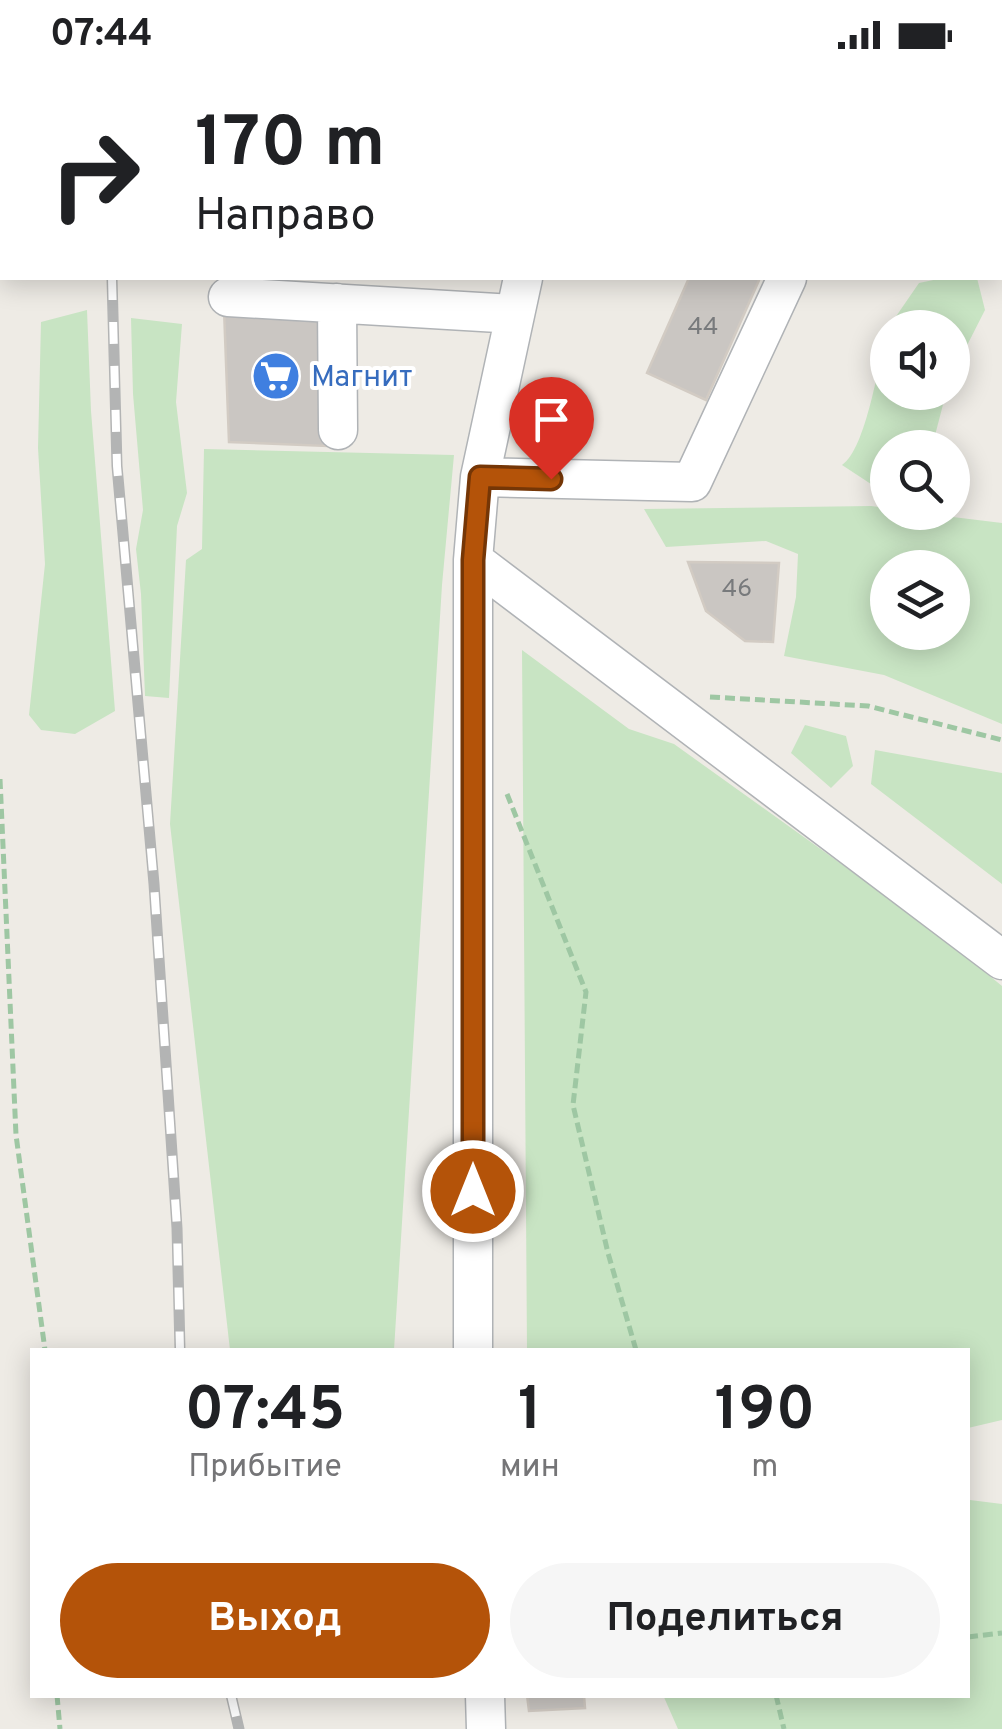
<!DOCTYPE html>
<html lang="ru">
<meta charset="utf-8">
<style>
:root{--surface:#fff;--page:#f6f6f6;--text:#202124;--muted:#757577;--accent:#b45309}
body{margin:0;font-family:Overpass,sans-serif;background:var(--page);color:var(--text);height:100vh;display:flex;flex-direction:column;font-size:38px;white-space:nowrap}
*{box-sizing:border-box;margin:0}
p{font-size:32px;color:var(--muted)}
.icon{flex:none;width:55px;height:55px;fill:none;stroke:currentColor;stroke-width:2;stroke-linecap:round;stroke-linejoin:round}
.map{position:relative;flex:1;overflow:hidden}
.panel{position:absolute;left:30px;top:1278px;width:940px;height:350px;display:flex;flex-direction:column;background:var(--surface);border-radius:0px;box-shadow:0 5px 25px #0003}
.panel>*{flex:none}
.guide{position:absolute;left:0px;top:0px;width:1002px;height:210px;box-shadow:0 5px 25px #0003;background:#fff;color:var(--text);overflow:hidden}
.controls{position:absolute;left:870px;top:240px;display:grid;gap:20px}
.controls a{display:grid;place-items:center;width:100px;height:100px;border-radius:50%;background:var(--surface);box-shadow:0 5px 25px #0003;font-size:50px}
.pin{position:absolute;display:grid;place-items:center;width:85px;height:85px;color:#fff;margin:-102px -42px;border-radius:50% 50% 50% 0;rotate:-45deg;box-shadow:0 0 10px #0007}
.pin .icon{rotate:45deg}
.me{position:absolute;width:110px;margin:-55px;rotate:0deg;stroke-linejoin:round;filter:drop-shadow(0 0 8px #0008)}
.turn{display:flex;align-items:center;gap:35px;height:210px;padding:0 30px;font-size:45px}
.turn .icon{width:130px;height:130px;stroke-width:2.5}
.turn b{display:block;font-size:70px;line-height:85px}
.eta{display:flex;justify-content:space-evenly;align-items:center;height:170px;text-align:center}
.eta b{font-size:60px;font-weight:700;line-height:70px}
.cta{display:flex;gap:20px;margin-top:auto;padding:20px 30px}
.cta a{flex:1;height:115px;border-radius:60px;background:var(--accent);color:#fff;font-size:40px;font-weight:700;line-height:115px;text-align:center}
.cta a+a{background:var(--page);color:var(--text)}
.status{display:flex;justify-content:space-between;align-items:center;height:70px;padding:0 50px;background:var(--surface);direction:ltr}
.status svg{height:28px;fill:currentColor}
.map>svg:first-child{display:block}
</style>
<div class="status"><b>07:44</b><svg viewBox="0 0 49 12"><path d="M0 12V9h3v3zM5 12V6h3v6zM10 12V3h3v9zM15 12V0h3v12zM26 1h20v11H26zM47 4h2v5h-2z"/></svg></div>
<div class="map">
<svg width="1002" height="1659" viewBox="0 0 1002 1659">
<rect width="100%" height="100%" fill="#eeebe5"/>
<path fill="#c8e4c3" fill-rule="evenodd" d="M943,208H977L985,240L953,303L952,258H888L919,213Z
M87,240L91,341L115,641L75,664L41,660L29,645L45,494L38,378L41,252Z
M131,248L182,254L176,332L187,423L177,456L169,628L145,626L141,524L136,479L143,440L133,324Z
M887,258L888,322L946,323L932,377L888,378L887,415L877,418L842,395C866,380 880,288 887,258Z
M204,379L454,385L442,515L394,1280H230L170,754L186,490L202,479Z
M871,436L887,438L888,442L920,443L1002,453V654L884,605L784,586L796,527L798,484L766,471L666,477L644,439ZM888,498H952V562H888Z
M522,580L629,659L674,674L932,859L1002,916V1350L968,1358V1280H527Z
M805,655L846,666L853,696L831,718L791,683Z
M875,680L1002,703V814L871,714Z
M968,1385L970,1430L1002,1434V1659H678L663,1625H968Z"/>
<path fill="#cac6c2" stroke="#d2cbc3" stroke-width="2.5" d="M689,208H760L706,330L647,303Z
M224,239H325L327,376L229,372Z
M688,492L779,493L773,572L745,571L706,541Z
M527,1625H584L585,1638L529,1641Z"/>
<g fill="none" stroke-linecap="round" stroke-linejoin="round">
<g stroke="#b0b3b6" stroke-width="41">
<path id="minor" d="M597,2L598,0
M881,2L883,0
M1000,66L1002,67
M1000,187H1002
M228,227L515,244
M337,233L338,360
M480,407L692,412L787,208
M473,490L1002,890
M473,1280V490L480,407L523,208
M485,1625L486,1659"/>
</g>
<path stroke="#9ec7a3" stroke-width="5" stroke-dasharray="10 5" stroke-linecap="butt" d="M710,627L868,636L1002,670
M0,709L16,1065L45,1280
M507,724L586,922L573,1035L608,1183L636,1280
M968,1567L1002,1563
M57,1625L60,1659
M776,1625L784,1659"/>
<use href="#minor" stroke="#fff" stroke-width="38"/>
<g stroke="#b3b4b4" stroke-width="11">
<path id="rail" d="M136,2L137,0
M112,208L117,396L154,814L177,1158L180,1280
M231,1625L239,1659"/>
</g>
<use href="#rail" stroke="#fff" stroke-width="8" stroke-dasharray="22" stroke-linecap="butt"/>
</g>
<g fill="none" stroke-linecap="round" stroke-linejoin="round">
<g stroke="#753606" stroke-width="25">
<path id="route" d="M473,1121V490L480,407L551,409"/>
</g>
<use href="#route" stroke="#b45309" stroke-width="18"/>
</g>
<defs>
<g id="supermarket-disc" transform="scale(2.5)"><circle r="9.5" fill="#3f7fe0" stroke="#fff"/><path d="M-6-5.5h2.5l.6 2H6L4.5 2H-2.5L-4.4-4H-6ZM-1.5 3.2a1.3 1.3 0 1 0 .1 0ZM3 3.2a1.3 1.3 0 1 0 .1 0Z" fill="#fff"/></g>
</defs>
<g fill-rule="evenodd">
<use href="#supermarket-disc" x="276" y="306"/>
</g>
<g text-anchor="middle" stroke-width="8" stroke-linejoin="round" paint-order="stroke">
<g font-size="25" fill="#787a7c">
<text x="703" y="264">44</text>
<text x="737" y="526">46</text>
</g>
<g font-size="30" fill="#366cbe" stroke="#fff" text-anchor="start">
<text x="311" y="316">Магнит</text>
</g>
</g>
</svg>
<div class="controls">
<a><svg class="icon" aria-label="sound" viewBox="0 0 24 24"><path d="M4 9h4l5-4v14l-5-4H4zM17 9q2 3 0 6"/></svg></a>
<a><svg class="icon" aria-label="search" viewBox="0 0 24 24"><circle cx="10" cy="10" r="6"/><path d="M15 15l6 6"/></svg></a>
<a><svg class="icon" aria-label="layers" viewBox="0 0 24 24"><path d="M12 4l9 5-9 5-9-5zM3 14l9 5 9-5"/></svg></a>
</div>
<div class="pin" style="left:551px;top:409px;background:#d93025"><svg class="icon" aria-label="arrive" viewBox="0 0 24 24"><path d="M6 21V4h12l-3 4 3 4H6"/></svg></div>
<svg class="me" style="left:473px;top:1121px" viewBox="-20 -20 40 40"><circle r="17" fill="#b45309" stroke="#fff" stroke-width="3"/><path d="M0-11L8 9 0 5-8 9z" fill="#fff"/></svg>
<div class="guide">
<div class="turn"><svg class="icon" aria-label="right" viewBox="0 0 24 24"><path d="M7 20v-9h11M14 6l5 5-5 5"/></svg><div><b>170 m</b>Направо</div></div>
</div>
<section class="panel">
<div class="eta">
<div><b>07:45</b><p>Прибытие</p></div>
<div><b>1</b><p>мин</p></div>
<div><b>190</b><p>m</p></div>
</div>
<div class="cta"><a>Выход</a><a>Поделиться</a></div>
</section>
</div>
